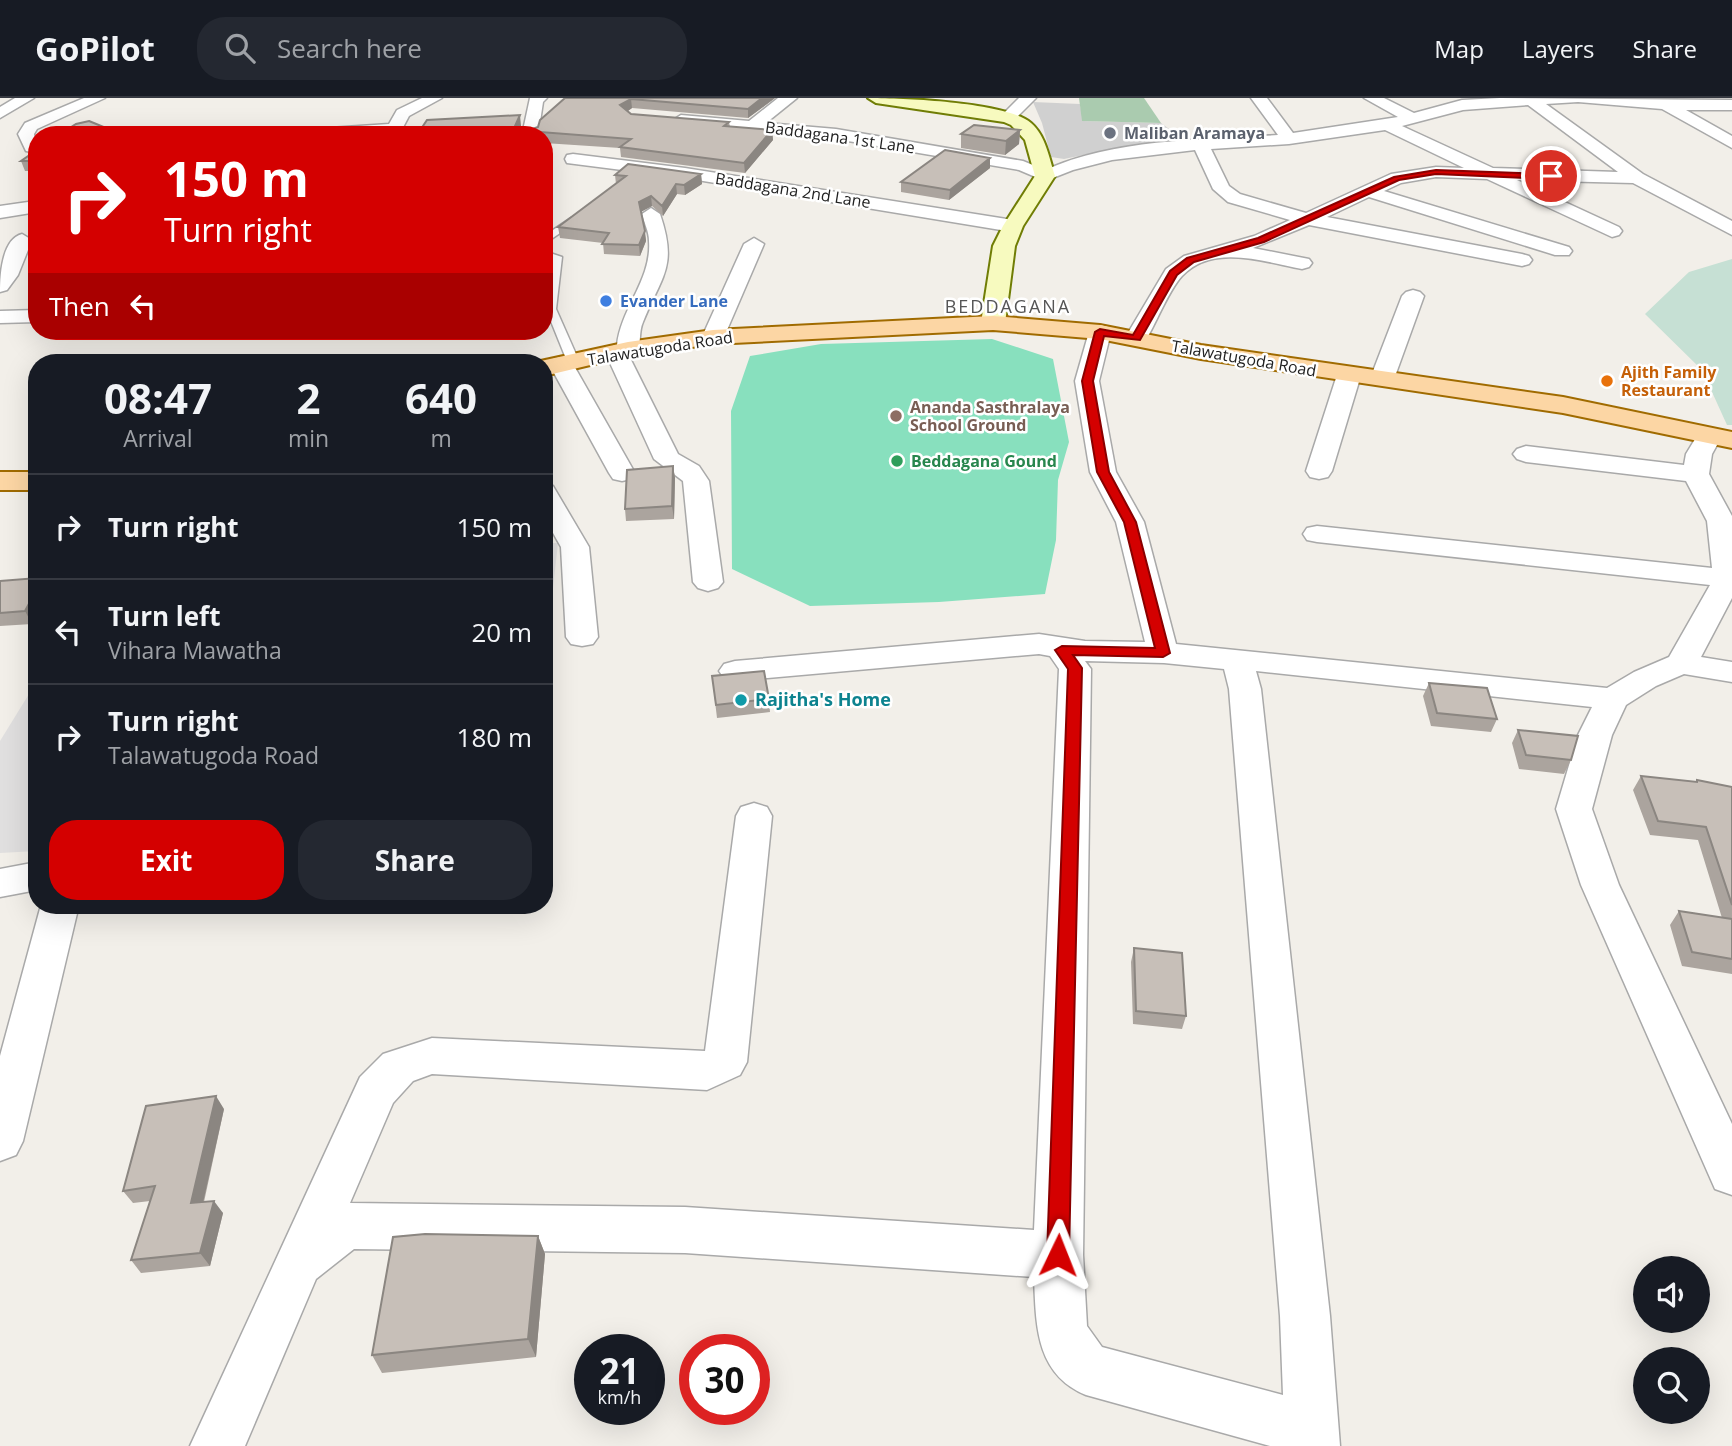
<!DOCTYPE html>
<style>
:root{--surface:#171b24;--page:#242831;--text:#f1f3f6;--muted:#9ea1a6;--line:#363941;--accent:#d40000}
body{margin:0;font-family:"Open Sans",sans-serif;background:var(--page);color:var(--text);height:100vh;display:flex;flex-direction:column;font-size:26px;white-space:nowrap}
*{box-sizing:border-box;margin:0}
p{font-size:23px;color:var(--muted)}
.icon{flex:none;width:38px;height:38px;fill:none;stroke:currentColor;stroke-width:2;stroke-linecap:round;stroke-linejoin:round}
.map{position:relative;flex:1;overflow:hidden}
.sheet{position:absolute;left:28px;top:256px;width:525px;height:560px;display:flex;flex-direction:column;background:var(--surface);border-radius:28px;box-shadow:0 7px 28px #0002}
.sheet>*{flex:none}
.hud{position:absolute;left:28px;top:28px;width:525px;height:214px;border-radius:28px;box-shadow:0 7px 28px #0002;background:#d40000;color:#fff;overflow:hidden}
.tools{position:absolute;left:1633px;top:1158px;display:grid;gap:14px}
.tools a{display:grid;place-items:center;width:77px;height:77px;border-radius:50%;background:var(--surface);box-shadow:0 7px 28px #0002;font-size:35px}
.speed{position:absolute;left:574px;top:1236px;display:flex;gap:14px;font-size:35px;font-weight:700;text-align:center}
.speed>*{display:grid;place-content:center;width:91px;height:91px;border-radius:50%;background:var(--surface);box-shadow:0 7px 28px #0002;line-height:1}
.speed small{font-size:18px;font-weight:400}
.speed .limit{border:10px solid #d22;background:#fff;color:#111}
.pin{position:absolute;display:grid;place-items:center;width:60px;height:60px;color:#fff;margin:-30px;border:4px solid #fff;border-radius:50%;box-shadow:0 2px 7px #0007}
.me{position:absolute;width:77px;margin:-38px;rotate:2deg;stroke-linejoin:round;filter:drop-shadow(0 0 5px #0008)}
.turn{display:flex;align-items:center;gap:24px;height:147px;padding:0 21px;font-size:32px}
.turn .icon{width:91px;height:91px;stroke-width:2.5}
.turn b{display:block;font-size:49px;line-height:60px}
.then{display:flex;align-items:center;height:66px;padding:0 21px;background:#0003;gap:14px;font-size:26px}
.eta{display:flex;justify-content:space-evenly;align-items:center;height:119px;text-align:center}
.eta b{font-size:42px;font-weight:700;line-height:49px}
.primary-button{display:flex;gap:14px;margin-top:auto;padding:14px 21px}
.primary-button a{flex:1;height:80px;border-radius:28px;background:var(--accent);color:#fff;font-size:28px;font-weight:700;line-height:80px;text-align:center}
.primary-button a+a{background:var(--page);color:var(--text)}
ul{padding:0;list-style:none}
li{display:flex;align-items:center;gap:21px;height:105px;padding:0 21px;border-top:2px solid var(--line)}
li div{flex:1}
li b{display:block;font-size:26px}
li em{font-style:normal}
header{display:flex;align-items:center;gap:42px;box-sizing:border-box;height:98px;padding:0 35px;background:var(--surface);border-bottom:2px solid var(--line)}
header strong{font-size:33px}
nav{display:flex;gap:38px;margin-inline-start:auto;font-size:24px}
.search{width:490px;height:63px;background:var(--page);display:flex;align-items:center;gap:18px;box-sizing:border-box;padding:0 24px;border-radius:28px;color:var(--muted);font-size:26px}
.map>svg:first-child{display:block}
</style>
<header>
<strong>GoPilot</strong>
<div class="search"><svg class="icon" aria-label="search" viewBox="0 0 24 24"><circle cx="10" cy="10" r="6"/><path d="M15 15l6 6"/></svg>Search here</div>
<nav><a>Map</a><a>Layers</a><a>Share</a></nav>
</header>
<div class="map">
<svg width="1732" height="1348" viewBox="0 0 1732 1348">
<rect width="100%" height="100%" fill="#f2efe9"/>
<path fill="#e0dfdf" d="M544,445H558L544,572Z
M37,583V753L0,755V643Z"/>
<path fill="#d0d0d0" d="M1033,4L1080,6L1083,23L1161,25L1188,45L1117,50L1064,61L1051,59L1042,25Z"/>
<path fill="#c6e0d4" d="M1732,161V327H1727L1702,272L1645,216L1689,174Z"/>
<path fill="#aacbaf" d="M1079,0H1144L1161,25L1082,23Z"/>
<path fill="#88e0be" d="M992,241L1053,261L1069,344L1058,382L1056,442L1045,496L939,504L810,508L732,471L731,313L750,258L821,246Z"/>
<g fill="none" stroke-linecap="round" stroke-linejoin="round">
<g stroke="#a9a9a9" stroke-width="3">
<path id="lane" d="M571,120L579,122L544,146V138Z
M544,153L562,159L556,211L579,263L577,265L567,263L546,211L552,161L544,159Z"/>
</g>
<g stroke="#a9a9a9" stroke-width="3">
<path id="street" d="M15,0H34L0,20V9Z
M84,0H105L37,31L34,36L37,55L26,53L18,36L25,25Z
M422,0H442L409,18L399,37H292L300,32L389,26L397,12Z
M530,0H547L543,4L538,37H522Z
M778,0H797L766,25L836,31L1023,63L1045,72C1116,40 1202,42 1278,37L1251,0H1267L1293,35L1398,19L1364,0H1384L1414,15L1462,2L1500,0L1732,2V12H1686L1732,38V50L1662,11L1578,4L1546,6L1643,76L1732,123V137L1633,85L1517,82L1619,129L1622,133L1619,137L1612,139L1487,81L1436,79L1401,85L1384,93L1569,149L1572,153L1569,157H1555L1369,99L1327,119L1522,156L1529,158L1532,162L1529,166L1522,168L1309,127L1253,150L1309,161L1312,165L1309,169L1302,171C1264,164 1213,145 1182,178C1169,192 1157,223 1147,240L1144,245H1128L1125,240L1166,171L1184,158L1254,138L1290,122L1228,104L1213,91L1195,52L1112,62L1073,72L1045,83L1019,72L836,41L681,27L673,22L681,17L749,23ZM1528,7L1618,74L1493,70L1402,28L1463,12ZM1385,32L1464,70L1436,69L1391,76L1306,115L1240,96L1229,88L1211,51L1289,46Z
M1019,0H1036L1014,22H1002L1000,19Z
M164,30L170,32L171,37H148L150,34Z
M573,56L685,70L1013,122L1022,128L1013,134L685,80L567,65L565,61L567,57Z
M35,103L37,114L0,120V108Z
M651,110L660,116C678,169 662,177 643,224C638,235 642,246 636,256L629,258L678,356L699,368L709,383L723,484L718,490L708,493L698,490L693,484L683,383L654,361L605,254L608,249L617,247C621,210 652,181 649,143C649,134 644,124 642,116Z
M22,136L32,142L18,177L7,192L0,194C0,177 2,141 22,136Z
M754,140L764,146L724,239L721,244H705L702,239L744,146Z
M1413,192L1420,194L1424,198L1394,281L1390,286H1374L1370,281L1402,198L1406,194Z
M37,212V224L0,225V213Z
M1100,227L1108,229L1111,234L1099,283L1116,374L1144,424L1176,546L1607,590L1634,574L1669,559L1710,487L1317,444L1307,442L1303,436L1307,430L1317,428L1712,470L1707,423L1686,383L1526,364L1517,361L1513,356L1517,351L1526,348L1684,367L1686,356L1700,333L1709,330L1718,333L1722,338L1712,356L1709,376L1732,418V500L1701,559L1732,564V584L1684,576L1656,588L1626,607L1612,637L1592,711L1619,787L1732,1026V1097L1715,1091L1581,787L1556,711L1578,637L1592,609L1256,573L1261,591L1330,1218L1340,1348H1270L1086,1297C1035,1276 1036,1226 1034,1179L685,1155L354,1151L316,1181L245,1348H190L360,979L383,956L432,940L705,953L736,718L741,709L754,705L767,709L772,718L747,964L740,977L707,992L432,976L413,983L393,1005L350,1105L685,1109L1034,1132L1059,571L1050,558L1039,556L735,583L724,580L719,573L724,566L735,563L1039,536L1085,543L1145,544L1116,424L1090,374L1075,283L1089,234L1092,229ZM1085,563L1164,565L1224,571L1229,591L1280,1218L1283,1297L1102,1249L1087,1228L1083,1157L1091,571Z
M561,259L569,261L573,266L635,375L631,381L622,383L613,381L609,375L549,266L553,261Z
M1349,270L1357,272L1361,277L1332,373L1328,379L1319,381L1310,379L1306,373L1337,277L1341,272Z
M544,386L553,388L589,449L598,539L593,546L582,548L571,546L566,539L561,449L544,419Z
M37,764V792L0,799V771Z
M41,807H79L23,1043L16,1057L0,1063V958Z"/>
</g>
<g stroke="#707d05" stroke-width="4">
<path id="secondary" d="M868,0C901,0 1007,4 1031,25C1046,38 1049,60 1055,78L1023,128L1015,148L1005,225L1001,230L993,232L985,230L981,225L993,148L1003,128L1035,78L1025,42L1011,27L1004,24L876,5Z"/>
</g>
<g stroke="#a06b00" stroke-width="4">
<path id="primary" d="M993,218L1100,227L1201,247L1563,299L1732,334V350L1563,315L1201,261L1100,241L993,232L713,246L628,258L544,278V264H536L628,244L713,232Z
M0,374H37V392H0Z"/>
</g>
<use href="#lane" fill="#fff" fill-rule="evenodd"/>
<use href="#street" fill="#fff" fill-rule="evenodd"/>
<use href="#secondary" fill="#f7fabf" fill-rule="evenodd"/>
<use href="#primary" fill="#fcd6a4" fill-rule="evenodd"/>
</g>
<path fill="#aba49e" d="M565,0H775L748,20L632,10L628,13L631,16L729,24L730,29L772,32L773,42L745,75L621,59L620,50L544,45V37H528L527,33L538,29Z
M1020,32L1019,46L1005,57L961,50V36Z
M37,52V73H25L21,63Z
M990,60V70L949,102L901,94V84Z
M701,76L702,86L685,97L677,96L663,118L652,108L641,113L646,143L640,158L604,156L603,145L560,140L558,129L616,86L615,77Z
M673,368L675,380L674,421L626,423L625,411Z
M37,480V517L32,526L0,528V483Z
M712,578L769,601L770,614L717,620Z
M1429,585L1497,621L1491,634L1431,628L1423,598Z
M1518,632L1571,662L1564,676L1519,671L1512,645Z
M1641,678L1696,684L1697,682L1732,689V876L1682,868L1670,827L1679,813L1722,820L1698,742L1650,737L1633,692Z
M1134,850L1186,918L1182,931L1133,926L1131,864Z
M224,1011L204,1104L223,1115L210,1168L141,1175L131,1162L150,1103L133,1105L123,1093Z
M538,1138L545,1156L536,1259L382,1275L372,1257Z"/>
<path fill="#8b8681" d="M762,0H775L748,20V11Z
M631,1L632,10L622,17L620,7Z
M520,17L521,28L517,37H511Z
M772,32L773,42L745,75L744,65Z
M1020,32L1019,46L1005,57L1006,43Z
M990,60V70L949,102L950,92Z
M701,76L702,86L685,97L684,87Z
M676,86L677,96L663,118L662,108Z
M651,98L652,108L641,114L639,104Z
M645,133L646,143L640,158L639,147Z
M673,368L675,380L674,421L672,408Z
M37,491V517L32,526L25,513Z
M216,998L224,1011L200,1118L191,1105Z
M214,1103L223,1115L210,1168L200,1155Z
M538,1138L545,1156L536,1259L528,1241Z"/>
<path fill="#c7bfb8" stroke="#8b8681" stroke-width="2" d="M565,0H762L748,11L631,1L620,7L631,16L729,24L724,28L772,32L744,65L620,49L631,41L527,33L538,29L540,22Z
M520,17L511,37H417L427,22Z
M89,23L123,37H59L76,26Z
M974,27L1020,32L1006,43L961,36Z
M37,52V63H21Z
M945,52L990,60L950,92L901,84Z
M628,66L701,76L684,87L676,86L662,108L651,98L639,104L645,133L639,147L602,146L609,135L558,129L626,78L615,77Z
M673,368L672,408L625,411L627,372Z
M37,480V491L25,513L0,515V483Z
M764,573L769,601L716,607L712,578Z
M1429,585L1487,590L1497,621L1437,615Z
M1518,632L1578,638L1571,662L1526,657Z
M1641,678L1697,684V682L1732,689V807L1706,729L1658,723Z
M1679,813L1732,821V861L1692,854Z
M1134,850L1182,855L1186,918L1136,913Z
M216,998L191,1105L214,1103L200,1155L131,1162L155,1088L123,1093L146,1008Z
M425,1136L538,1138L528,1241L372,1257L393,1139Z"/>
<path fill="#d40000" stroke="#8a0000" stroke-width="2" d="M1436,72L1551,76L1555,78L1551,81L1436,76L1399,82L1264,144L1194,164L1177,177L1140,242L1104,238L1093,283L1109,374L1136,424L1170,555L1163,559L1073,557L1082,570L1069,1157L1066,1164L1058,1167L1050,1164L1047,1157L1068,571L1055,552L1062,548L1155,550L1124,424L1097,374L1082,283L1095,234L1100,231L1133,237L1170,173L1187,160L1258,140L1394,79Z"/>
<circle fill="#6b7280" stroke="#fff" stroke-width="2.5" cx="1110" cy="35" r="7"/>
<circle fill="#3f7fe0" stroke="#fff" stroke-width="2.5" cx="606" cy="203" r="7"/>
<circle fill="#e8710a" stroke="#fff" stroke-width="2.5" cx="1607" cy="283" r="7"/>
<circle fill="#8d6e63" stroke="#fff" stroke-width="2.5" cx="896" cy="318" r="7"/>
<circle fill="#2e9e5b" stroke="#fff" stroke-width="2.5" cx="897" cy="363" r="7"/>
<circle fill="#0f9aa8" stroke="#fff" stroke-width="2.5" cx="741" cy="602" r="7"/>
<g text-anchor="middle" stroke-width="5" stroke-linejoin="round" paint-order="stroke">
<g font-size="16" font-weight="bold" fill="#5b616d" stroke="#fff" text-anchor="start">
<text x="1124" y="41">Maliban Aramaya</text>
</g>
<g font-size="16" fill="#222" stroke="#fff">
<text transform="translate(840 39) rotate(8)" y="6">Baddagana 1st Lane</text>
<text transform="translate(793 92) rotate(9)" y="6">Baddagana 2nd Lane</text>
<text transform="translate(660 250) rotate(-9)" y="6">Talawatugoda Road</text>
<text transform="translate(1244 260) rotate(10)" y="6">Talawatugoda Road</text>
</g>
<g font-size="16" font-weight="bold" fill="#366cbe" stroke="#fff" text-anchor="start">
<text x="620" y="209">Evander Lane</text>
</g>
<g font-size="16" font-weight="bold" fill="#c56008" stroke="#fff" text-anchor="start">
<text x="1621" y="280">Ajith Family<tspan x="1621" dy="18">Restaurant</tspan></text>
</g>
<g font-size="16" font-weight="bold" fill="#785e54" stroke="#fff" text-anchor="start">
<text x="910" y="315">Ananda Sasthralaya<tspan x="910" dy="18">School Ground</tspan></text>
</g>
<g font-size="16" font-weight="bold" fill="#27864d" stroke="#fff" text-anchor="start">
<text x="911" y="369">Beddagana Gound</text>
</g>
<g font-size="18" letter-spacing="2" fill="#555" stroke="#fff">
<text x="1008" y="215">BEDDAGANA</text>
</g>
<g font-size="18" font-weight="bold" fill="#0d838f" stroke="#fff" text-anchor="start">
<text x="755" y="608">Rajitha's Home</text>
</g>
</g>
</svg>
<div class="tools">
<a><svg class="icon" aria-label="sound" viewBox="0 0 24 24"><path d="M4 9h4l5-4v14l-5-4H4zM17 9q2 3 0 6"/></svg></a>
<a><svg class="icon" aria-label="search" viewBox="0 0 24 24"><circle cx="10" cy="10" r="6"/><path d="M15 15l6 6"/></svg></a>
</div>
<div class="speed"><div>21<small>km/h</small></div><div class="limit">30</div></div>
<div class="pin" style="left:1551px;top:78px;background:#d93025"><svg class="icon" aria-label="arrive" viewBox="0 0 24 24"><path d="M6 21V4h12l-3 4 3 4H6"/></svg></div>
<svg class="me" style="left:1058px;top:1157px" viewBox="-20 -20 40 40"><path d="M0-17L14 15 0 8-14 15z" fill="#d40000" stroke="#fff" stroke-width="4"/></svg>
<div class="hud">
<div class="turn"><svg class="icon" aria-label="right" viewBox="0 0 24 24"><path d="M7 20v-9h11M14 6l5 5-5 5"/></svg><div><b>150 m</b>Turn right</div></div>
<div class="then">Then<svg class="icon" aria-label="left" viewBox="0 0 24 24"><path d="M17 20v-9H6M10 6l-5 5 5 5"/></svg></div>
</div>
<section class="sheet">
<div class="eta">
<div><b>08:47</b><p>Arrival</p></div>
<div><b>2</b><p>min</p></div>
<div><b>640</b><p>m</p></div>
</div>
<ul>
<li><svg class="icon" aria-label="right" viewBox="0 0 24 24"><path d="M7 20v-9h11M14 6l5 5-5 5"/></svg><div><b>Turn right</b></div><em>150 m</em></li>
<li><svg class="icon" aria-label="left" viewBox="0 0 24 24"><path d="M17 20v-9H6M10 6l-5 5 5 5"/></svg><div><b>Turn left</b><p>Vihara Mawatha</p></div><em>20 m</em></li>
<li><svg class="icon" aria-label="right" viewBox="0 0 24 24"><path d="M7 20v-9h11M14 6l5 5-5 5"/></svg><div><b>Turn right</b><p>Talawatugoda Road</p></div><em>180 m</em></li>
</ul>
<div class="primary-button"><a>Exit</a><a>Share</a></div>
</section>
</div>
